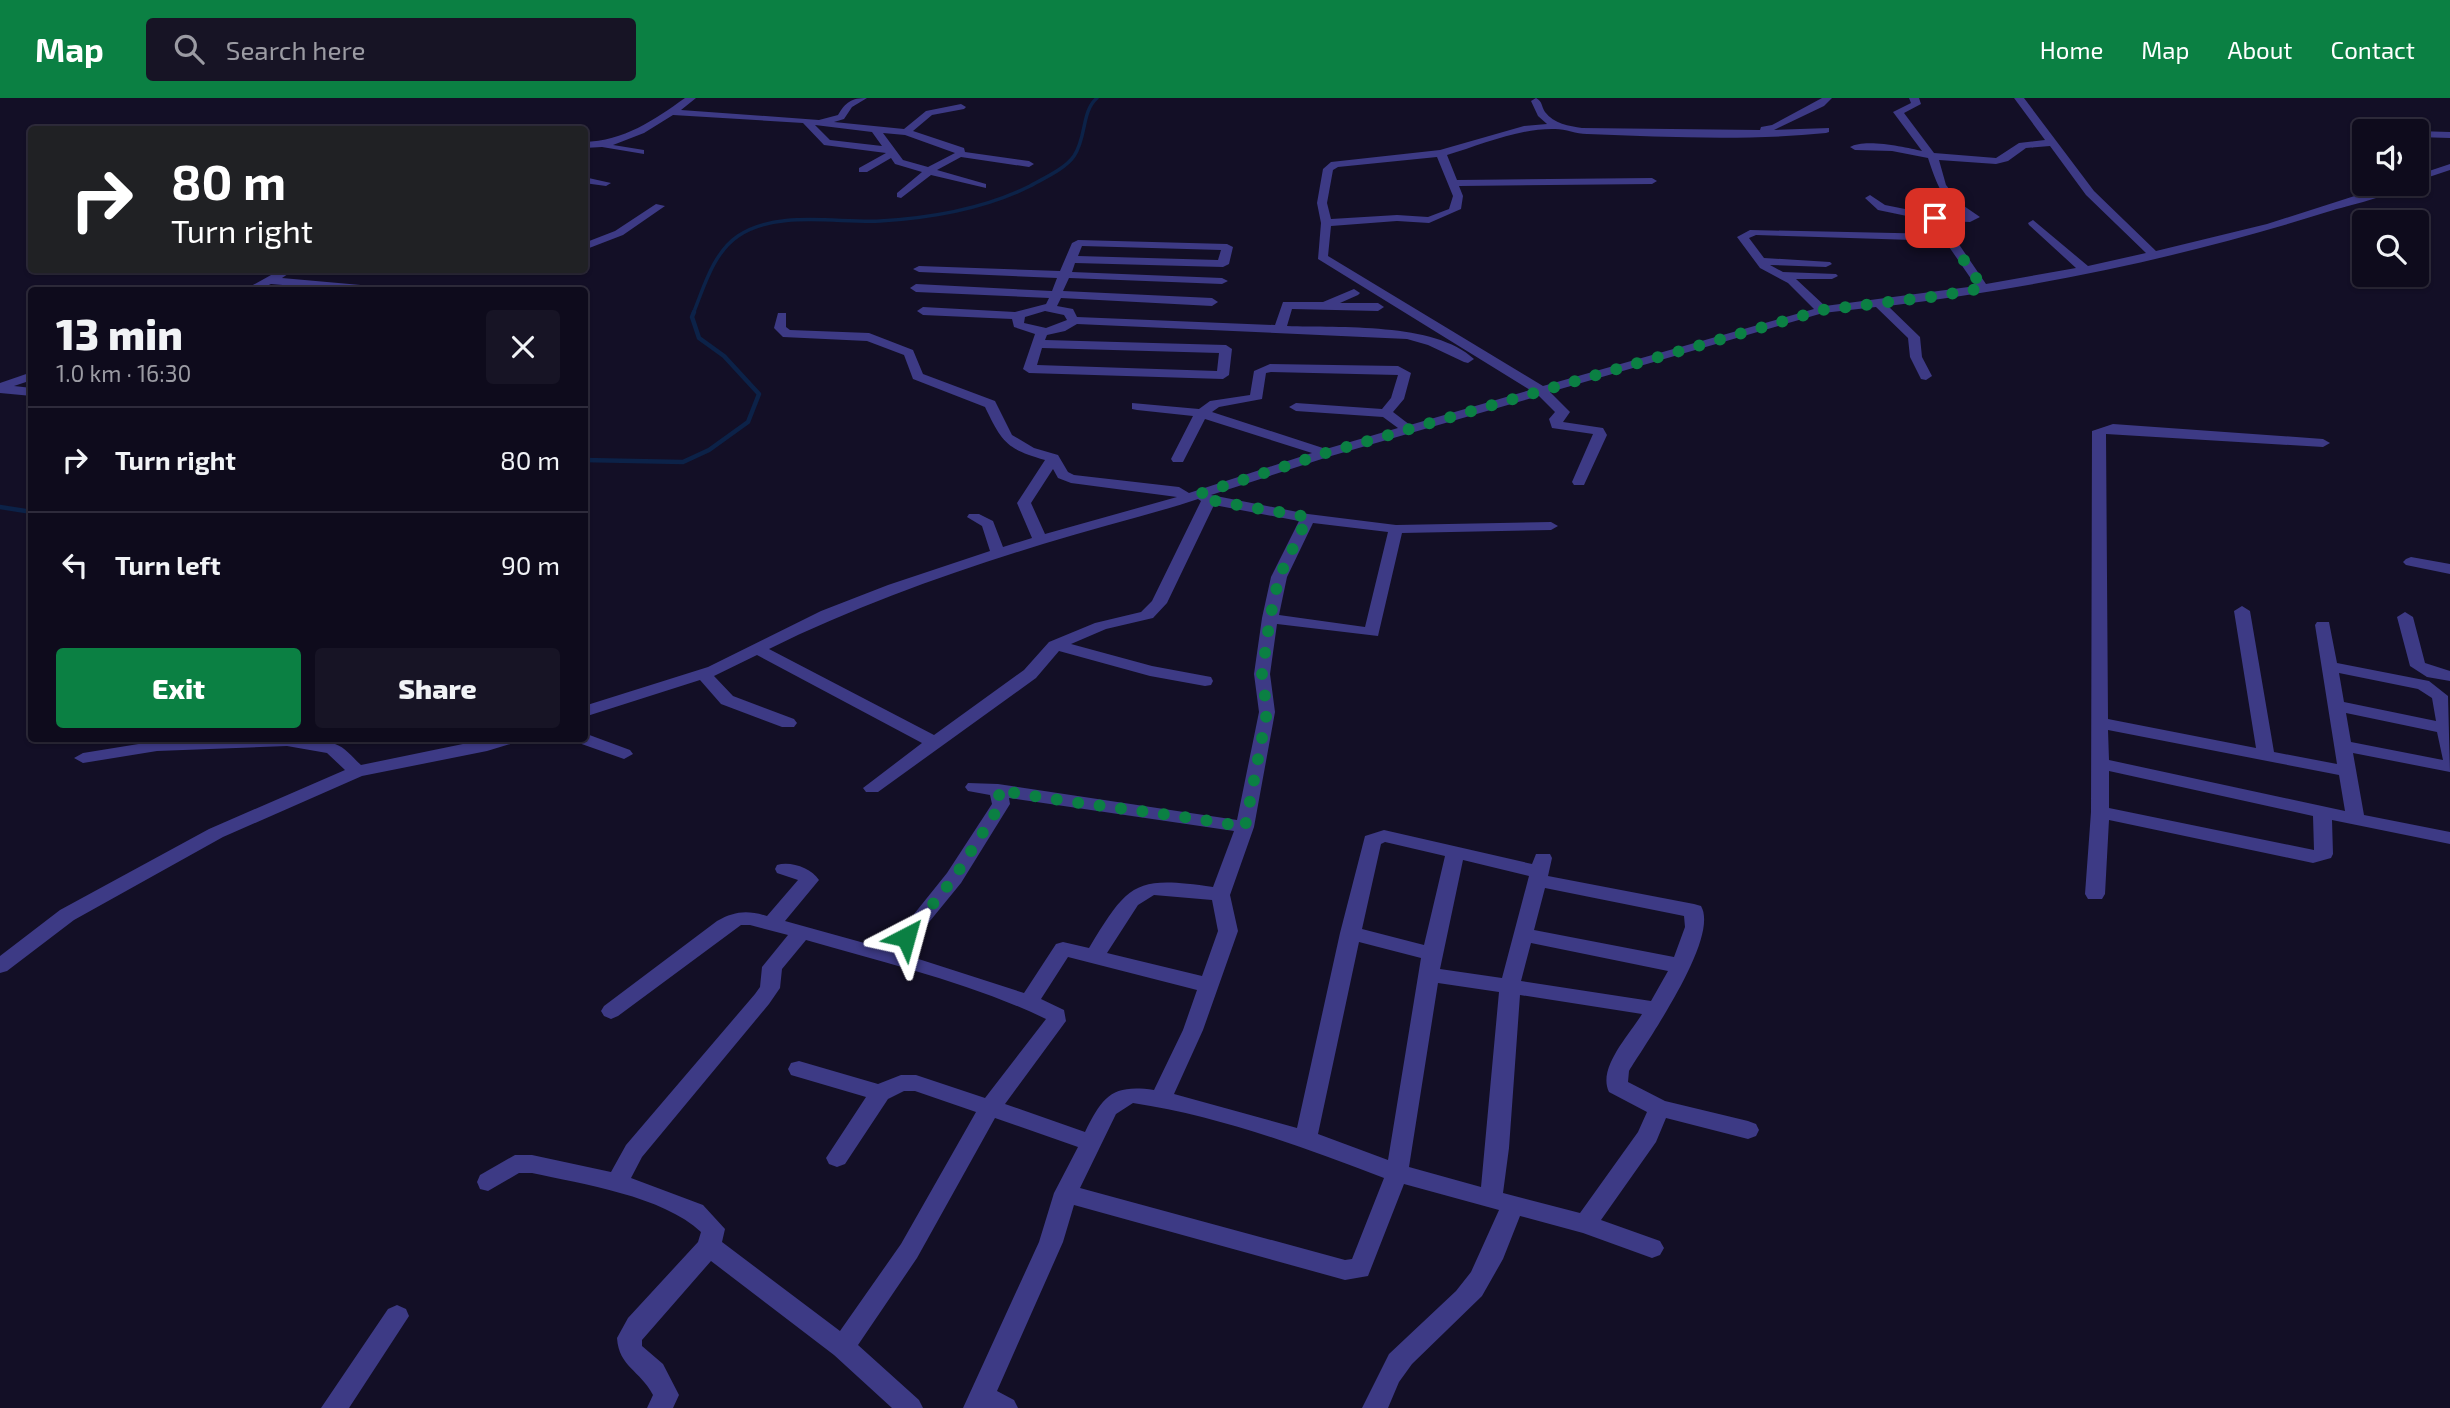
<!DOCTYPE html>
<meta charset="utf-8">
<style>
:root{--surface:#0e0b1c;--page:#171425;--text:#f1f3f6;--muted:#9b9ba3;--line:#2e2b3b;--accent:#0b8043}
body{margin:0;font-family:"Exo 2",sans-serif;background:var(--page);color:var(--text);height:100vh;display:flex;flex-direction:column;font-size:26px;white-space:nowrap}
*{box-sizing:border-box;margin:0}
p{font-size:23px;color:var(--muted)}
.icon{flex:none;width:38px;height:38px;fill:none;stroke:currentColor;stroke-width:2;stroke-linecap:round;stroke-linejoin:round}
.map{position:relative;flex:1;overflow:hidden}
.sheet{position:absolute;left:28px;top:189px;width:560px;height:455px;display:flex;flex-direction:column;background:var(--surface);border-radius:7px;box-shadow:0 2px 5px #0004,0 0 0 2px var(--line)}
.sheet>*{flex:none}
.guide{position:absolute;left:28px;top:28px;width:560px;height:147px;border-radius:7px;box-shadow:0 2px 5px #0004,0 0 0 2px var(--line);background:#202124;color:#fff;overflow:hidden}
.fabs{position:absolute;left:2352px;top:21px;display:grid;gap:14px}
.fabs a{display:grid;place-items:center;width:77px;height:77px;border-radius:7px;background:var(--surface);box-shadow:0 2px 5px #0004,0 0 0 2px var(--line);font-size:35px}
.pin{position:absolute;display:grid;place-items:center;width:60px;height:60px;color:#fff;margin:-30px;border-radius:14px;box-shadow:0 4px 10px #0006}
.me{position:absolute;width:77px;margin:-38px;rotate:39deg;stroke-linejoin:round;filter:drop-shadow(0 0 5px #0008)}
.turn{display:flex;align-items:center;gap:24px;height:147px;padding:0 28px;font-size:32px}
.turn .icon{width:91px;height:91px;stroke-width:2.5}
.turn b{display:block;font-size:49px;line-height:60px}
.round{display:grid;place-items:center;flex:none;width:74px;height:74px;border-radius:7px;background:var(--page)}
.headline{display:flex;align-items:center;justify-content:space-between;height:119px;padding:0 28px}
h1{font-size:42px;font-weight:800;line-height:52px}
.cta{display:flex;gap:14px;margin-top:auto;padding:14px 28px}
.cta a{flex:1;height:80px;border-radius:7px;background:var(--accent);color:#fff;font-size:28px;font-weight:800;line-height:80px;text-align:center}
.cta a+a{background:var(--page);color:var(--text)}
ul{padding:0;list-style:none}
li{display:flex;align-items:center;gap:21px;height:105px;padding:0 28px;border-top:2px solid var(--line)}
li div{flex:1}
li b{display:block;font-size:26px}
li em{font-style:normal}
header{display:flex;align-items:center;gap:42px;box-sizing:border-box;height:98px;padding:0 35px;background:var(--accent);color:#fff}
header strong{font-size:33px}
nav{display:flex;gap:38px;margin-inline-start:auto;font-size:24px}
.search{width:490px;height:63px;background:var(--page);display:flex;align-items:center;gap:18px;box-sizing:border-box;padding:0 24px;border-radius:7px;color:var(--muted);font-size:26px}
.map>svg:first-child{display:block}
</style>
<header>
<strong>Map</strong>
<div class="search"><svg class="icon" aria-label="search" viewBox="0 0 24 24"><circle cx="10" cy="10" r="6"/><path d="M15 15l6 6"/></svg>Search here</div>
<nav><a>Home</a><a>Map</a><a>About</a><a>Contact</a></nav>
</header>
<div class="map">
<svg width="2450" height="1310" viewBox="0 0 2450 1310">
<rect width="100%" height="100%" fill="#130f26"/>
<g fill="none" stroke-linecap="round" stroke-linejoin="round">
<path stroke="#0c2248" stroke-width="3.5" d="M693,216C704,189 713,155 738,138C776,112 836,125 880,123C931,120 984,111 1030,88C1044,80 1065,71 1074,58C1087,39 1081,14 1097,0"/>
<path stroke="#0c2248" stroke-width="4.5" d="M584,362L683,364L709,352L748,324L759,296L724,258L699,240L692,219L694,214
M0,409L32,414"/>
<path fill="#3d3a85" fill-rule="evenodd" d="M685,0H696L681,12L819,22L838,17C846,4 851,0 867,0L852,9L844,21L834,24L904,31L926,13L961,6L966,9L964,11L932,17L913,33L964,50L965,54L1029,63L1034,66L1029,69L961,59L937,72L986,86V90L931,77L901,100L897,99V95L922,74L895,66L891,60L867,74H859V70L886,55L824,47L803,25L673,17L644,35L613,47L644,52V56L602,49L584,50V44C624,43 654,22 685,0ZM815,27L872,34L882,48L830,42ZM883,35L905,37L955,55L928,69L903,62Z
M1822,0H1832L1824,8L1774,32L1829,30V34L1826,35C1747,43 1665,39 1587,36C1576,36 1566,31 1555,31C1519,30 1481,47 1447,57L1457,82L1652,80L1657,83L1652,86L1459,88L1463,98L1461,111L1429,125L1397,123L1331,128L1328,158L1543,288L1814,211L1788,185L1760,170L1737,139L1750,132L1941,136L1931,123L1878,112L1865,100L1870,97L1885,107L1935,117L1965,118C1942,103 1936,84 1928,60L1892,53L1855,52L1850,49C1864,40 1906,49 1922,53L1893,14L1911,5L1909,0H1919L1921,6L1904,15L1934,55L1996,60L2019,45L2045,42L2014,0H2024L2094,93L2156,153L2267,126L2392,86H2407C2390,99 2349,107 2327,114C2185,159 2036,190 1888,208L1920,239L1922,259L1932,278L1926,282L1921,281L1910,259L1908,240L1876,209L1823,215L1550,294L1570,314L1563,324L1603,330L1607,337L1584,387H1574L1572,384L1593,336L1552,330L1549,321L1555,314L1539,298L1331,358L1211,397L1308,416L1396,427L1551,424L1558,428L1551,432L1402,435L1378,538L1277,526L1270,576L1275,614L1254,729L1230,797L1238,833L1203,932L1174,996L1297,1030L1340,835L1365,738L1384,732L1532,766L1536,756H1550L1552,760L1548,778L1694,806L1701,808C1720,840 1647,943 1629,973L1628,984L1665,1003L1748,1023L1756,1026L1759,1032L1756,1038L1748,1041L1666,1020L1656,1044L1601,1122L1660,1143L1664,1150L1660,1157L1652,1160L1583,1135L1520,1118L1503,1161L1482,1198L1412,1266L1399,1284L1388,1310H1362L1389,1256L1456,1193L1471,1174L1499,1112L1404,1086L1368,1178L1345,1182L1074,1107L1063,1144L997,1293L1014,1302L1018,1310H963L1039,1144L1054,1095L1078,1049L995,1020L917,1160L858,1247L919,1302L923,1310H892L834,1257L711,1163L642,1242V1248L663,1266L679,1297L673,1310H647L653,1297C640,1272 619,1269 617,1240L628,1220L698,1144L701,1134C663,1098 582,1086 532,1075H519L488,1093L480,1091L477,1084L480,1077L515,1057H532L611,1074L626,1047L755,896L760,889L762,869L788,837L750,827H741L618,918L611,921L604,918L601,913L604,908L717,823C735,813 747,812 767,818L798,782L777,775L775,771L777,767C791,763 811,770 819,782L785,823L886,851L947,775L992,706L990,697L968,693L965,689L968,685L998,686L1237,722L1259,614L1254,576L1262,520L1271,479L1299,423L1214,407L1167,505L1153,520L1106,531L1071,546L1152,568L1211,579L1213,583L1211,587L1205,588L1150,578L1059,553L1036,580L878,694H866L863,690L922,645L757,557L714,578L733,598L794,621L797,625L794,629H782L721,606L700,582L584,619V608L708,569L821,513L888,487L990,453L982,428L967,419L969,416H979L993,423L1003,449L1032,440L1017,405L1045,362C1006,351 1002,344 985,309L913,281L904,257L867,243L783,239L774,230L778,215H786V229L790,232L869,235L913,252L923,276L995,303L1012,337L1034,350L1058,357L1068,374L1074,377L1179,389L1189,395L1312,355L1205,321L1183,364H1173L1171,361L1193,318L1137,312L1132,311V305L1199,311L1210,303L1250,297L1254,273L1270,266L1398,268L1411,275L1404,301L1393,314L1410,327L1530,292L1318,161L1321,125L1317,105L1323,71L1331,64L1440,52L1524,28L1547,26L1538,18L1531,3L1536,0C1543,4 1541,8 1545,14C1554,26 1569,28 1582,30L1760,32L1761,29L1772,27ZM2050,48L2086,97L2146,155L2088,168L2033,122L2028,125L2029,127L2076,170L1986,186L1943,123L1970,124L1980,119L1961,106L1946,87L1939,62L1996,66L2008,63L2026,50ZM1437,59L1453,98L1449,111L1428,119L1397,117L1331,121L1327,105L1333,72L1338,69ZM1756,137L1945,143L1976,188L1825,208L1796,181H1832L1838,178L1836,176L1783,174L1770,167L1826,169L1832,166L1830,164L1764,160L1749,140ZM1271,274L1398,277L1391,300L1382,311L1296,305L1289,309L1296,313L1383,319L1398,330L1326,351L1212,314L1219,309L1262,301L1266,275ZM1053,371L1058,380L1071,385L1177,399L1045,436L1031,405ZM1198,401L1201,403L1152,503L1141,514L1095,525L1049,544L1024,572L934,637L769,551C858,507 949,475 1043,446C1094,430 1147,418 1198,401ZM1313,425L1388,434L1365,529L1279,517L1287,479ZM1009,700L1234,733L1213,789C1135,778 1129,784 1089,850L1063,844L1056,846L1024,895L903,856L961,785L1010,706ZM1385,744L1445,758L1424,847L1362,831L1381,746ZM1463,762L1529,778L1502,880L1440,871ZM1545,790L1684,818L1685,829L1674,859L1534,832ZM1154,797L1212,802L1218,833L1202,878L1107,855L1138,807ZM806,842C886,865 971,885 1046,921L985,1000L916,977H901L878,986L799,963L791,965L788,971L791,977L866,999L826,1060L829,1066L837,1069L845,1066L888,1001L904,993H915L976,1014L901,1146L840,1233L722,1144L725,1131L703,1107L631,1080L642,1059L769,906L780,890L782,871ZM1359,844L1421,860L1388,1062L1318,1036ZM1531,845L1668,873L1651,903L1521,883ZM1068,859L1197,892L1183,932L1154,992C1112,986 1103,998 1085,1034L1005,1006L1066,923L1064,912L1041,901ZM1438,885L1499,894L1481,1089L1409,1069ZM1520,897L1642,916C1630,936 1597,970 1609,994L1647,1014L1638,1034L1580,1115L1503,1095L1509,1050ZM1133,1005C1219,1018 1303,1049 1384,1080L1352,1161L1345,1162L1080,1090L1116,1016Z
M2376,26H2382L2393,33H2381L2376,30Z
M2417,33L2450,34V40L2417,39Z
M2450,66V72L2417,83V77Z
M584,79L611,85L606,88L584,85Z
M656,106L665,108L623,137L584,152V145L615,133Z
M1078,142L1227,146L1233,149L1229,166L1223,169L1075,165L1072,174L1222,180L1228,183L1222,186L1069,180L1063,193L1212,200L1218,204L1212,208L1061,200L1057,208L1073,211L1077,219L1275,227L1283,204H1323L1354,191L1360,195L1358,197L1340,205H1378L1384,209L1378,213L1292,211L1287,228C1339,230 1435,224 1474,261L1468,265L1464,264L1428,247L1407,241L1077,226L1065,233L1047,237L1045,242L1226,247L1232,251L1229,277L1223,281L1029,275L1023,271L1035,236L1014,229L1012,221L923,217L917,213L923,209L1015,214L1046,206L1049,200L916,194L910,190L916,186L1052,193L1057,180L919,174L913,171L919,168L1060,173L1072,145ZM1082,148L1221,152L1218,162L1078,158ZM1045,213L1064,217L1067,222L1046,230L1024,225L1025,219ZM1042,250L1219,255L1217,273L1037,267Z
M280,172H294L282,180L372,188L378,192H341L271,186L258,192H244Z
M351,172H362L355,177L351,176Z
M32,274V282L14,288L32,290V298L0,295V285Z
M2113,326L2323,341L2330,345L2323,349L2106,336L2108,621L2256,650L2234,513L2242,508L2250,513L2274,654L2337,666L2315,527L2317,524H2329L2337,565L2429,583L2448,598L2450,674L2353,655L2364,717L2450,734V746L2332,722L2333,756L2331,760L2313,765L2109,722L2105,796L2102,801H2088L2085,796L2091,714L2092,333ZM2339,575L2418,591L2432,600L2436,623L2344,604ZM2346,615L2437,634L2443,662L2351,644ZM2108,632L2339,677L2345,713L2109,662ZM2109,673L2313,718L2314,752L2109,710Z
M2411,459L2450,466V476L2406,467L2403,464L2406,461Z
M2405,514L2413,519L2425,565L2450,573V583L2427,579L2410,568L2397,519Z
M584,635L630,652L633,656L624,661L576,644L574,640H584Z
M214,640C249,640 303,634 335,646C345,649 353,660 361,667L492,640H519L517,644L487,653L362,678L223,739L74,822L7,873L0,875V858L60,812L209,731L345,672L327,655L287,648L157,653L83,665L74,660L83,655L157,643Z
M397,1207L406,1211L409,1218L349,1310H321L388,1211Z"/>
</g>
<g fill="none" stroke-linecap="round" stroke-linejoin="round">
<path stroke="#0b8043" stroke-width="12" stroke-dasharray="0 21.6" d="M906,839L954,780L1001,706L998,692C1080,707 1163,714 1245,729L1267,614L1262,576L1270,520L1279,479L1308,419L1209,402L1199,396L1326,355L1822,212L1939,198L1983,190L1935,120"/>
</g>
</svg>
<div class="fabs">
<a><svg class="icon" aria-label="sound" viewBox="0 0 24 24"><path d="M4 9h4l5-4v14l-5-4H4zM17 9q2 3 0 6"/></svg></a>
<a><svg class="icon" aria-label="search" viewBox="0 0 24 24"><circle cx="10" cy="10" r="6"/><path d="M15 15l6 6"/></svg></a>
</div>
<div class="pin" style="left:1935px;top:120px;background:#d93025"><svg class="icon" aria-label="arrive" viewBox="0 0 24 24"><path d="M6 21V4h12l-3 4 3 4H6"/></svg></div>
<svg class="me" style="left:906px;top:839px" viewBox="-20 -20 40 40"><path d="M0-17L14 15 0 8-14 15z" fill="#0b8043" stroke="#fff" stroke-width="4"/></svg>
<div class="guide">
<div class="turn"><svg class="icon" aria-label="right" viewBox="0 0 24 24"><path d="M7 20v-9h11M14 6l5 5-5 5"/></svg><div><b>80 m</b>Turn right</div></div>
</div>
<section class="sheet">
<div class="headline"><div><h1>13 min</h1><p>1.0 km · 16:30</p></div><a class="round"><svg class="icon" aria-label="close" viewBox="0 0 24 24"><path d="M6 6l12 12M18 6L6 18"/></svg></a></div>
<ul>
<li><svg class="icon" aria-label="right" viewBox="0 0 24 24"><path d="M7 20v-9h11M14 6l5 5-5 5"/></svg><div><b>Turn right</b></div><em>80 m</em></li>
<li><svg class="icon" aria-label="left" viewBox="0 0 24 24"><path d="M17 20v-9H6M10 6l-5 5 5 5"/></svg><div><b>Turn left</b></div><em>90 m</em></li>
</ul>
<div class="cta"><a>Exit</a><a>Share</a></div>
</section>
</div>
